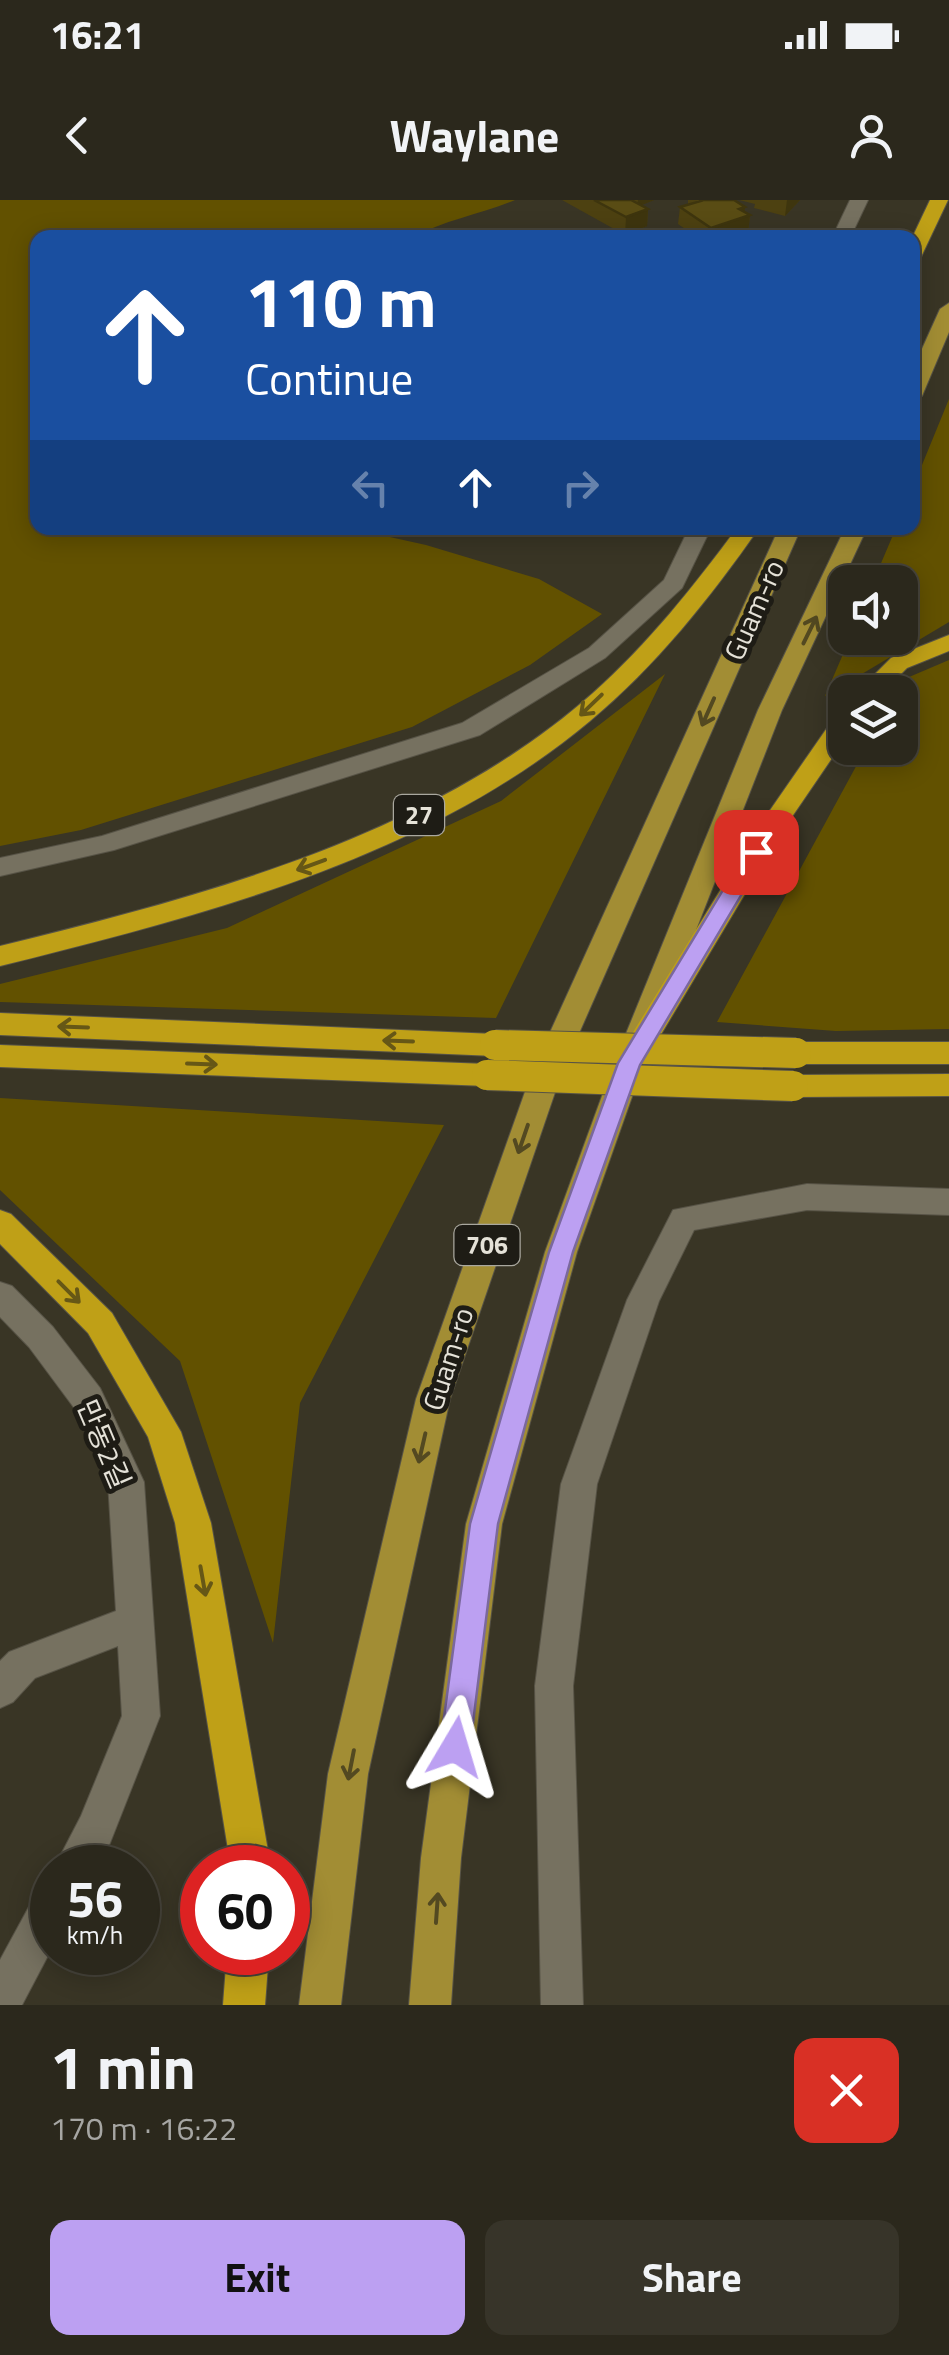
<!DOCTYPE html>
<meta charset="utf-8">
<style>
:root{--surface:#2b281c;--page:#373429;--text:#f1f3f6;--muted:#a6a6a3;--line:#47443b;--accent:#bca0f2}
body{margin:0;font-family:"Titillium Web","Noto Sans KR",sans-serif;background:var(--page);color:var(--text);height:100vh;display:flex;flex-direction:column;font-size:38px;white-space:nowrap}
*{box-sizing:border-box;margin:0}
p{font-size:32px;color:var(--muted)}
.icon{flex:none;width:55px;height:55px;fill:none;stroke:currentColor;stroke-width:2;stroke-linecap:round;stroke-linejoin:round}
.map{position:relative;height:1805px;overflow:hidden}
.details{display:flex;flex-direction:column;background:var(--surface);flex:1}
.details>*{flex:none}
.guide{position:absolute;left:30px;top:30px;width:890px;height:305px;border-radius:20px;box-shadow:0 5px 25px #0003,0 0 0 2px var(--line);background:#1a4fa0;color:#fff;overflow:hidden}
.buttons{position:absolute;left:828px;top:365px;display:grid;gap:20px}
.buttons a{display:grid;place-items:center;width:90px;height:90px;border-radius:20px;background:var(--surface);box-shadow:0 5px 25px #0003,0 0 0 2px var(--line);font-size:50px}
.speed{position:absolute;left:30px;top:1645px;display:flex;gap:20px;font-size:50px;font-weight:700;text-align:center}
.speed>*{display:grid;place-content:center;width:130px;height:130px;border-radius:50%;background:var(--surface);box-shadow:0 5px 25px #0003,0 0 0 2px var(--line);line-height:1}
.speed small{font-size:25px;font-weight:400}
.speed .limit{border:15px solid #d22;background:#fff;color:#111}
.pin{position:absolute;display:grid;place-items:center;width:85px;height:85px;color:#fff;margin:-42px;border-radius:20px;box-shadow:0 5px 15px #0006}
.me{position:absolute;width:110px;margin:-55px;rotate:7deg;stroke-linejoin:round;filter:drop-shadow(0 0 8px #0008)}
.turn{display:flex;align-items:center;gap:35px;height:210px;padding:0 50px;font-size:45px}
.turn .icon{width:130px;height:130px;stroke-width:2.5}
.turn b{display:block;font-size:70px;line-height:85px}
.lanes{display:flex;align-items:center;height:95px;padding:0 50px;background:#0003;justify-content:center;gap:50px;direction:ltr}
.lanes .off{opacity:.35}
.round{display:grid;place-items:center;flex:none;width:105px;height:105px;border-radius:20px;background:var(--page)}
.summary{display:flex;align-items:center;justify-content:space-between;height:170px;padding:0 50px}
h1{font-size:60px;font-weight:700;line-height:75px}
.cta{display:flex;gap:20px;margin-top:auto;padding:20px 50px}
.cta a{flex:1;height:115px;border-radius:20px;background:var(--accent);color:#111;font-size:40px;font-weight:700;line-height:115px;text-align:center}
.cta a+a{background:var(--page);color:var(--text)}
.status{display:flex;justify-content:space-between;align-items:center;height:70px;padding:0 50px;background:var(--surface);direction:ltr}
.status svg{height:28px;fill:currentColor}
header{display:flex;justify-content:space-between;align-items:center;height:130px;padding:0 50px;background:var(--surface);font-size:45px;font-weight:700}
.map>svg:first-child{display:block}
</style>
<div class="status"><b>16:21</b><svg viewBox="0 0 49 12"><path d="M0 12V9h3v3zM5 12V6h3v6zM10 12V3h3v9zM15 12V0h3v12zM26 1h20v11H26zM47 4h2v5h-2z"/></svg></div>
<header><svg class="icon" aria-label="back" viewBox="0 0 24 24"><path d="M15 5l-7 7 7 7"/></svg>Waylane<svg class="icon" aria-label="person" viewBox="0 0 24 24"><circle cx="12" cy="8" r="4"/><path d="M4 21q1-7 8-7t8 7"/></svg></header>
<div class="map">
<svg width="949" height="1805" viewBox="0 0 949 1805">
<rect width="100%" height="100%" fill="#393525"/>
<path fill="#625100" d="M0,0H515C482,14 444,20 414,37L38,38V328H349L426,345L539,379L602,414L530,465L412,527L81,630L0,646Z
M949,199V422L825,496L850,438H900V382H873L896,328H912L913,287Z
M949,460V829L836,831L717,822L866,548H900V492H896L902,480Z
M665,474L496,818L0,802V784L227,728L501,601Z
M0,898L444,925L300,1203L273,1443L180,1161L0,990Z"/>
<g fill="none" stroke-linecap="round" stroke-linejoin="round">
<g stroke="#575346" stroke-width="2">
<path id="minor" d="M850,0H868L850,38H832Z
M689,328H711L682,388L605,458L480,535L114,650L0,676V658L102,636L462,523L589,448L664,380Z
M807,984L949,989V1015L807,1010L694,1030L659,1101L597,1284L573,1486L583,1805H541L535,1486L561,1284L627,1100L673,1010Z
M0,1082L12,1086L53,1127L100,1188L144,1282L160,1516L110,1643L97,1668H54L81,1616L122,1516L118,1446L35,1478L13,1502L0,1508V1461L9,1452L116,1411L108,1282L75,1209L29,1147L0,1117Z
M52,1686V1748L22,1805H0V1760L37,1692Z"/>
</g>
<g stroke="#575346" stroke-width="2">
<path id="major" d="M949,103V132L922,196L912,202V171L940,109Z
M779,328H801L562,872L450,1199L368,1574L341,1805H299L328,1574L416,1199L532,872Z
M845,328H867L782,510L644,863L577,1052L502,1324L461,1658L451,1805H409L421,1658L466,1324L545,1052L614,863L758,510Z"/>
</g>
<g stroke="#575346" stroke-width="2">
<path id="highway" d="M930,0H948L921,57L912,62V38Z
M737,328H759C710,398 656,466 590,521C425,659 204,715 0,766V746C206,695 430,637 593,493C648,444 694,386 737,328Z
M949,435V451L907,468L883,492H857L891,458Z
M845,513V539L785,627L639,871L629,874L619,871L614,863L619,855L766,616L836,515Z
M0,813L495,834L505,837L510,845L505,853L495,856L0,835Z
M796,842H949V864H796L786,861L781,853L786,845Z
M0,845L487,864L497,867L502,875L497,883L487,886L0,867Z
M949,874V896L793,897L782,894L778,886L782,878L793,875Z
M0,1010L11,1014L112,1113L181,1232L211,1323L271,1668H231L175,1323L148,1237L88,1133L0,1044Z
M227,1752H269L265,1805H223Z"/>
</g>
<use href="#minor" fill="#767160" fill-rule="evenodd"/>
<use href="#major" fill="#a28d34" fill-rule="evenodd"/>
<use href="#highway" fill="#bfa017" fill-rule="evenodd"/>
<g stroke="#575346" stroke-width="32" stroke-linecap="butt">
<path id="highway-bridge" d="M495,845L796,853
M487,875L793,886"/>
</g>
<use href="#highway-bridge" stroke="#bfa017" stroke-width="30"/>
</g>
<path fill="#4d4111" d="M562,0H654L641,5L648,9L647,26L625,35Z
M688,0H734L745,7L744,12L750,15L748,33L733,38H698L678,24L680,7L688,5Z
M739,0H800L785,16L754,8L755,4Z"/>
<path fill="#3e350e" d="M638,0H654L637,7Z
M787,0H800L785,16Z
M745,7L744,17L750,15L748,33L733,38H710L711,28L739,9Z
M648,9L647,26L625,35L626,17Z"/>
<path fill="#594c14" stroke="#3e350e" stroke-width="2.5" d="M594,0H631L648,9L626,17Z
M700,0H734L745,7L739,9L750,15L711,28L680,7L701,1Z"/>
<defs><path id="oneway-shaft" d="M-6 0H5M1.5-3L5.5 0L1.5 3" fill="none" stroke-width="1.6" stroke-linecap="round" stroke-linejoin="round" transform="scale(2.5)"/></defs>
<g stroke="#534921">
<use href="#oneway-shaft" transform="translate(810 430) rotate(-64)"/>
<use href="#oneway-shaft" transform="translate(708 512) rotate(114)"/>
<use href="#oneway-shaft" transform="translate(523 939) rotate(109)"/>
<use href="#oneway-shaft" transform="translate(422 1248) rotate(103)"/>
<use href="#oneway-shaft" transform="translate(351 1565) rotate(101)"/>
<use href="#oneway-shaft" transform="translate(437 1708) rotate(-86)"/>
</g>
<g stroke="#665716">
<use href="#oneway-shaft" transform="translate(591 505) rotate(136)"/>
<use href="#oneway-shaft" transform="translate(311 665) rotate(160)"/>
<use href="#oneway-shaft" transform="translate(73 827) rotate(-178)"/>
<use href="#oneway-shaft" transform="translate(398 841) rotate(-178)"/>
<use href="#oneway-shaft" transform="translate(202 864) rotate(2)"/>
<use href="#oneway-shaft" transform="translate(69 1092) rotate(45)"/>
<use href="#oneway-shaft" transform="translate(203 1381) rotate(80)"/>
</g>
<path fill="#bca0f2" stroke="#7a689d" stroke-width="2.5" d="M756,645L767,652L640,865L573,1052L498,1324L470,1547L466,1557L455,1562L445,1557L440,1547L470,1324L549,1052L618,863L749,647Z"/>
<g text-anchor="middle" stroke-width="10" stroke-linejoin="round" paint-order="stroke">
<g fill="#1e1c15" stroke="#a9a79e" stroke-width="2.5">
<rect x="394" y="595" width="50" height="40" rx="8"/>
<rect x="454.5" y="1025" width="65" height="40" rx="8"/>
</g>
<g font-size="25" font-weight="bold" fill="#e5e2d8">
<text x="419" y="624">27</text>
<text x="487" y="1054">706</text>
</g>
<g font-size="28" fill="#e5e2d8" stroke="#1e1c15">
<text transform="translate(754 410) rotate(-66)" y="10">Guam-ro</text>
<text transform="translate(448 1159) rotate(-72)" y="10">Guam-ro</text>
<text transform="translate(104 1244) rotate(67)" y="10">만동2길</text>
</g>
</g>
</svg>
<div class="buttons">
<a><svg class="icon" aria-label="sound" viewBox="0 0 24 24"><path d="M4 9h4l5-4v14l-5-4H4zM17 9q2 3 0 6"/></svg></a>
<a><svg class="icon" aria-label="layers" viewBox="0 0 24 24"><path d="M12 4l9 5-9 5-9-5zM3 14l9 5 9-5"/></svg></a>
</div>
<div class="speed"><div>56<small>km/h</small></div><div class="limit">60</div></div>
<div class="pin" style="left:756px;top:652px;background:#d93025"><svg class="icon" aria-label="arrive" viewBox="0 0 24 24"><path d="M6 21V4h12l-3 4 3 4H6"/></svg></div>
<svg class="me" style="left:455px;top:1547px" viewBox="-20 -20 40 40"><path d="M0-17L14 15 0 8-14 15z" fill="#bca0f2" stroke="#fff" stroke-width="4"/></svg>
<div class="guide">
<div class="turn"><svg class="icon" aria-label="ahead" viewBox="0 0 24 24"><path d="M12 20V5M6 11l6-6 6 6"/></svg><div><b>110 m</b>Continue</div></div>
<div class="lanes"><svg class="icon off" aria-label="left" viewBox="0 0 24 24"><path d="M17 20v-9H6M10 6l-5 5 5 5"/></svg><svg class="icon" aria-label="ahead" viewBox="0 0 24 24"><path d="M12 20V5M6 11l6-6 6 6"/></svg><svg class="icon off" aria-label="right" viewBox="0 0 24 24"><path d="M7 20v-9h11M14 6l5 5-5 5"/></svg></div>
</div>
</div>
<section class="details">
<div class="summary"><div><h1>1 min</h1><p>170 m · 16:22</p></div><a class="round" style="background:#d93025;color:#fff"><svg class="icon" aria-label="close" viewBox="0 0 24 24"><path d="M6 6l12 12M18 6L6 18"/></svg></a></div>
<div class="cta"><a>Exit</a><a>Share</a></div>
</section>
